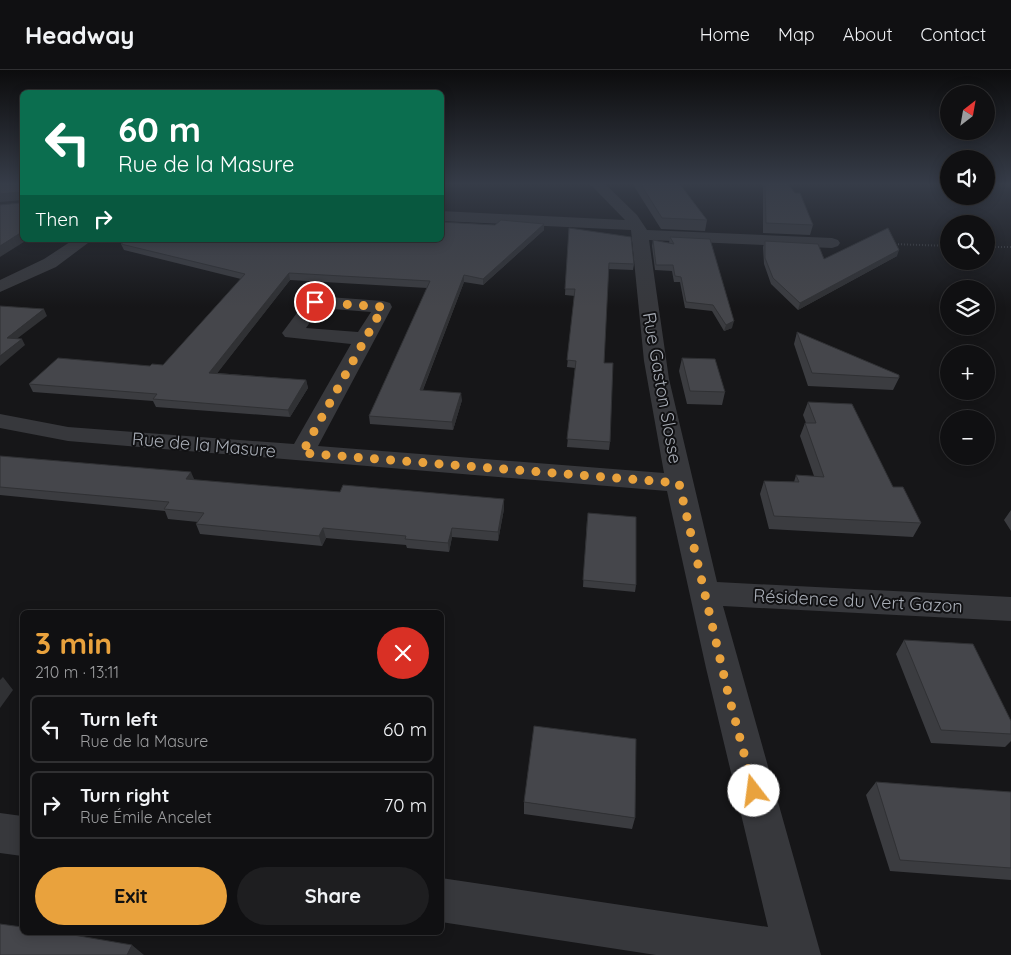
<!DOCTYPE html>
<meta charset="utf-8">
<style>
:root{--surface:#101012;--page:#1e1e20;--text:#f1f3f6;--muted:#9c9d9f;--line:#303032;--accent:#e9a23d}
body{margin:0;font-family:Quicksand,sans-serif;background:var(--page);color:var(--text);height:100vh;display:flex;flex-direction:column;font-size:19px;white-space:nowrap}
*{box-sizing:border-box;margin:0}
p{font-size:16px;color:var(--muted)}
.icon{flex:none;width:28px;height:28px;fill:none;stroke:currentColor;stroke-width:2;stroke-linecap:round;stroke-linejoin:round}
.map{position:relative;flex:1;overflow:hidden}
.drawer{position:absolute;left:20px;top:540px;width:424px;height:325px;display:flex;flex-direction:column;background:var(--surface);border-radius:8px;box-shadow:0 2px 12px #0003,0 0 0 1px var(--line)}
.drawer>*{flex:none}
.hud{position:absolute;left:20px;top:20px;width:424px;height:152px;border-radius:8px;box-shadow:0 2px 12px #0003,0 0 0 1px var(--line);background:#0b6e4f;color:#fff;overflow:hidden}
.needle{width:32px;rotate:31deg}
.controls{position:absolute;left:940px;top:15px;display:grid;gap:10px}
.controls a{display:grid;place-items:center;width:55px;height:55px;border-radius:50%;background:var(--surface);box-shadow:0 2px 12px #0003,0 0 0 1px var(--line);font-size:25px}
.pin{position:absolute;display:grid;place-items:center;width:42px;height:42px;color:#fff;margin:-21px;border:2px solid #fff;border-radius:50%;box-shadow:0 1px 5px #0007}
.me{position:absolute;width:55px;margin:-28px;rotate:345deg;stroke-linejoin:round;filter:drop-shadow(0 0 4px #0008)}
.turn{display:flex;align-items:center;gap:18px;height:105px;padding:0 15px;font-size:22px}
.turn .icon{width:65px;height:65px;stroke-width:2.5}
.turn b{display:block;font-size:35px;line-height:42px}
.then{display:flex;align-items:center;height:48px;padding:0 15px;background:#0003;gap:10px;font-size:19px}
.round{display:grid;place-items:center;flex:none;width:52px;height:52px;border-radius:26px;background:var(--page)}
.overview{display:flex;align-items:center;justify-content:space-between;height:85px;padding:0 15px}
h1{font-size:30px;font-weight:700;line-height:38px;color:var(--accent)}
.primary-button{display:flex;gap:10px;margin-top:auto;padding:10px 15px}
.primary-button a{flex:1;height:58px;border-radius:30px;background:var(--accent);color:#111;font-size:20px;font-weight:700;line-height:58px;text-align:center}
.primary-button a+a{background:var(--page);color:var(--text)}
ul{padding:0;list-style:none}
li{display:flex;align-items:center;gap:15px;height:68px;margin:0 10px 8px;padding:0 5px;border:2px solid var(--line);border-radius:8px}
li div{flex:1}
li b{display:block;font-size:19px}
li em{font-style:normal}
header{display:flex;align-items:center;gap:30px;box-sizing:border-box;height:70px;padding:0 25px;background:var(--surface);border-bottom:1px solid var(--line)}
header strong{font-size:24px}
nav{display:flex;gap:28px;margin-inline-start:auto;font-size:18px}
.map>svg:first-child{display:block}
</style>
<header>
<strong>Headway</strong>
<nav><a>Home</a><a>Map</a><a>About</a><a>Contact</a></nav>
</header>
<div class="map">
<svg width="1011" height="885" viewBox="0 0 1011 885">
<rect width="100%" height="100%" fill="#161618"/>
<g fill="none" stroke-linecap="round" stroke-linejoin="round">
<path stroke="#3d3f43" stroke-width="2" stroke-dasharray="1 2" stroke-linecap="butt" d="M892,174L949,176
M986,177H1011"/>
<path fill="#37383c" fill-rule="evenodd" d="M589,113H604L637,145L647,160L832,168L838,170L840,173L838,176L832,178L649,170L669,309L717,512L1011,527V551L723,536L821,885H656L441,852V808L768,857L706,598L667,421L68,371L0,358V344L68,357L294,374L351,274L285,267L282,263L285,259L308,228L315,226L383,231L390,233L392,237L318,376L664,403L644,291L631,160L441,151V141L625,150ZM320,238L371,242L358,262L306,258Z
M73,170H92L56,197L0,222V210L44,189Z
M0,743L22,746V786L0,783Z"/>
</g>
<path fill="#3b3c40" d="M632,113H679L707,150L705,161L661,159Z
M763,113H787L795,123L813,155L810,165L763,163Z
M442,152L544,160L483,215L464,212L423,320L462,330L453,360L370,354L369,346L427,218L290,210L217,303L306,310L308,318L290,347L156,337L153,331L33,322L29,314L150,296L163,295L241,209L124,180L121,174Z
M569,158L634,194L633,200L608,199L604,293L610,372L609,380L567,377L575,298L567,297L575,226L565,225Z
M670,167L732,258L724,261L712,241L685,238L680,212H674L672,201L655,200L652,176L653,170L669,173Z
M765,171L824,189L897,186L798,240L771,214L764,194L763,177Z
M797,262L899,308L893,320L808,316L794,274Z
M682,288L725,322L722,335L687,334L679,301Z
M808,332L893,417L921,453L913,467L769,459L760,424L764,411L794,412L796,405L814,406L800,366L805,353H806L803,345Z
M0,386L194,410L504,439L498,471L452,467L449,482L407,478L406,475L326,468L322,476L200,464L196,454L198,452L168,449L165,441L0,425Z
M1011,440V461L1004,450Z
M587,450L636,515L635,522L583,517Z
M904,570L1011,651V671L1005,677L931,673L896,584Z
M876,712L1011,722V810L890,801L866,725Z
M524,732L635,748L632,759L524,744Z"/>
<path fill="#303134" d="M18,122L22,130L0,132V124Z
M544,154V160L483,215V209Z
M22,162V170H27L0,187V176Z
M899,180L897,186L798,240L800,233Z
M289,203L290,210L212,310L209,303Z
M464,205V212L420,327V320Z
M44,239L47,246L10,274L7,268Z
M734,251L732,258L724,261L726,255Z
M22,269L25,275L0,296V286Z
M306,310L308,318L290,347L288,340Z
M461,323L462,330L453,360L452,352Z
M191,402L195,411L186,409Z
M504,429V439L498,471V462Z
M323,458L326,468L322,476L319,466Z
M452,458V467L449,482L448,473Z
M3,607L13,620L0,638V610Z
M441,665L443,676L441,682Z
M132,875L144,885H127Z"/>
<path fill="#45464b" stroke="#303134" d="M0,113H22V162L0,176V135L20,133V124L18,122L0,124Z
M640,113H679L707,150L662,148Z
M765,113H787L795,123H800L813,155L766,153Z
M501,150L544,154L483,209L464,205L420,320L461,323L452,352L369,346L430,211L289,203L209,303L306,310L288,340L153,329L157,324L29,314L58,288L150,296L152,294L163,295L245,204L121,174L127,170H441V152L495,155Z
M569,158L631,167L634,194L609,193L604,293H613L610,372L567,369L576,291L567,290L575,219H565Z
M888,158L899,180L800,233L773,208L765,188V171L818,174L824,189Z
M670,167L710,169L734,251L726,255L713,235L686,232L681,207L675,206L673,195H656L653,170L674,174Z
M0,236L44,239L7,268L22,269L0,286Z
M797,262L899,305V308L812,303Z
M682,288L715,289L725,322L690,321Z
M808,332L852,334L893,417H903L921,453L774,446L764,411L799,412L796,405L824,407L805,353H816Z
M0,386L191,402L186,409L340,422L343,415L504,429L498,462L452,458L448,473L405,469L406,466L323,458L319,466L196,454L204,443L164,439L169,432L0,417Z
M588,443L636,447V515L583,510Z
M904,570L973,574L1011,651V664L941,660Z
M534,656L636,669L635,748L524,732Z
M876,712L1011,722V798L900,790Z
M0,854L22,857V862H56L132,875L127,885H0Z"/>
<linearGradient id="sky" x2="0" y2="1"><stop stop-color="#0c0c0d"/><stop offset="0.48" stop-color="#363c48"/><stop offset="1" stop-color="#363c48" stop-opacity="0"/></linearGradient>
<rect width="1011" height="237" fill="url(#sky)"/>
<g fill="none" stroke-linecap="round" stroke-linejoin="round">
<path stroke="#e9a23d" stroke-width="9" stroke-dasharray="0 16.2" d="M315,232L383,237L302,383L679,413L728,623L754,721"/>
</g>
<g text-anchor="middle" stroke-width="4" stroke-linejoin="round" paint-order="stroke">
<g font-size="18" fill="#a9aeb7" stroke="#111113">
<text transform="translate(662 318) rotate(80)" y="6">Rue Gaston Slosse</text>
<text transform="translate(204 375) rotate(5)" y="6">Rue de la Masure</text>
<text transform="translate(858 531) rotate(3)" y="6">Résidence du Vert Gazon</text>
</g>
</g>
</svg>
<div class="controls">
<a><svg class="needle" viewBox="-14 -14 28 28"><path d="M0-13l5 13h-10z" fill="#e53935"/><path d="M0 13l5-13h-10z" fill="#9c9d9f"/></svg></a>
<a><svg class="icon" aria-label="sound" viewBox="0 0 24 24"><path d="M4 9h4l5-4v14l-5-4H4zM17 9q2 3 0 6"/></svg></a>
<a><svg class="icon" aria-label="search" viewBox="0 0 24 24"><circle cx="10" cy="10" r="6"/><path d="M15 15l6 6"/></svg></a>
<a><svg class="icon" aria-label="layers" viewBox="0 0 24 24"><path d="M12 4l9 5-9 5-9-5zM3 14l9 5 9-5"/></svg></a>
<a>+</a>
<a>−</a>
</div>
<div class="pin" style="left:315px;top:232px;background:#d93025"><svg class="icon" aria-label="arrive" viewBox="0 0 24 24"><path d="M6 21V4h12l-3 4 3 4H6"/></svg></div>
<svg class="me" style="left:754px;top:721px" viewBox="-20 -20 40 40"><circle r="19" fill="#fff"/><path d="M0-13L10 11 0 6-10 11z" fill="#e9a23d"/></svg>
<div class="hud">
<div class="turn"><svg class="icon" aria-label="left" viewBox="0 0 24 24"><path d="M17 20v-9H6M10 6l-5 5 5 5"/></svg><div><b>60 m</b>Rue de la Masure</div></div>
<div class="then">Then<svg class="icon" aria-label="right" viewBox="0 0 24 24"><path d="M7 20v-9h11M14 6l5 5-5 5"/></svg></div>
</div>
<section class="drawer">
<div class="overview"><div><h1>3 min</h1><p>210 m · 13:11</p></div><a class="round" style="background:#d93025;color:#fff"><svg class="icon" aria-label="close" viewBox="0 0 24 24"><path d="M6 6l12 12M18 6L6 18"/></svg></a></div>
<ul>
<li><svg class="icon" aria-label="left" viewBox="0 0 24 24"><path d="M17 20v-9H6M10 6l-5 5 5 5"/></svg><div><b>Turn left</b><p>Rue de la Masure</p></div><em>60 m</em></li>
<li><svg class="icon" aria-label="right" viewBox="0 0 24 24"><path d="M7 20v-9h11M14 6l5 5-5 5"/></svg><div><b>Turn right</b><p>Rue Émile Ancelet</p></div><em>70 m</em></li>
</ul>
<div class="primary-button"><a>Exit</a><a>Share</a></div>
</section>
</div>
